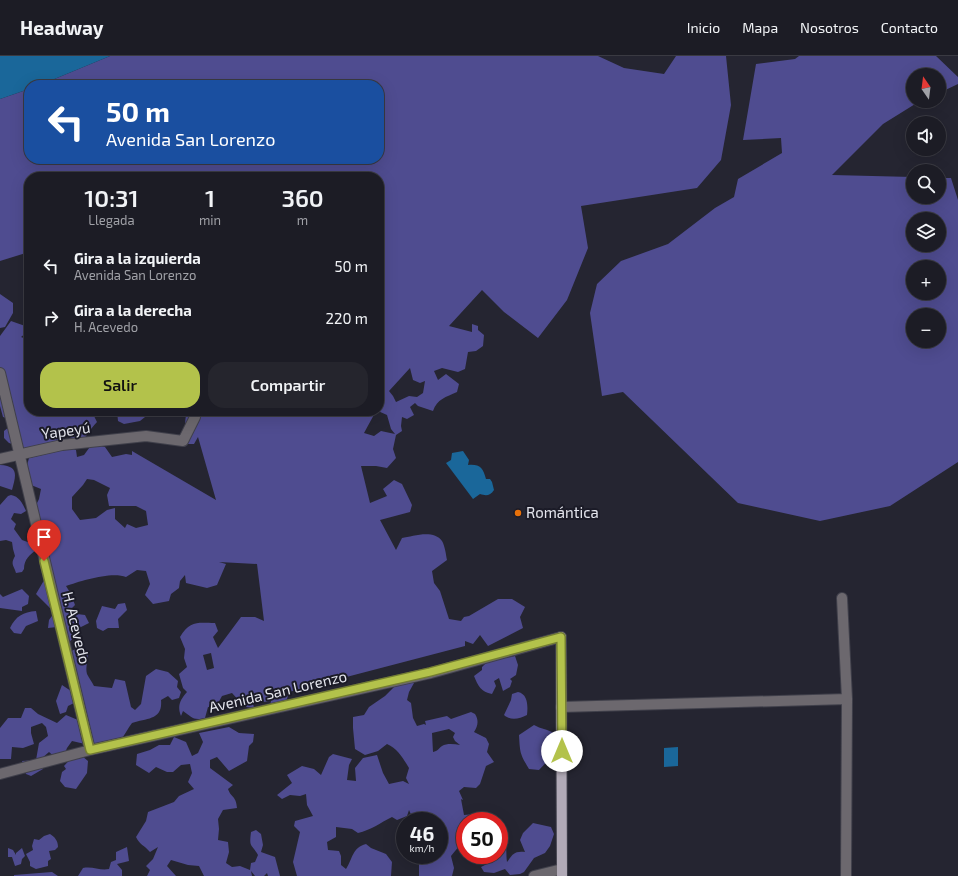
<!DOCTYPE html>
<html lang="es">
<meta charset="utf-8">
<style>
:root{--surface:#1c1c25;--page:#25252d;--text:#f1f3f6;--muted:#a0a1a7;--line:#3a3a42;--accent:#b3c24b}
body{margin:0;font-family:"Exo 2",sans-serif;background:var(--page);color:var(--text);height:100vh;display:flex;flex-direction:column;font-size:15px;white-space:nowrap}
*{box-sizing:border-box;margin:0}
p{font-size:13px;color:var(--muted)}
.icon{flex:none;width:22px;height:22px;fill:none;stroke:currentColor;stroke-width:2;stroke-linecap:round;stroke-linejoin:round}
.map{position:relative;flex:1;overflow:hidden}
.details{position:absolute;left:24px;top:116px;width:360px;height:244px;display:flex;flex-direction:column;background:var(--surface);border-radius:16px;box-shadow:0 4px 16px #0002,0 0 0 1px var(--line)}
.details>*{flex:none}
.hud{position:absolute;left:24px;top:24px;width:360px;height:84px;border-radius:16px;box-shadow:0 4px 16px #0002,0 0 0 1px var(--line);background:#1a4fa0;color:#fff;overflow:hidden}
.needle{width:26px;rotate:346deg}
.controls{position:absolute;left:906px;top:12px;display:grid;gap:8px}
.controls a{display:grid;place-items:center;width:40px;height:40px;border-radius:50%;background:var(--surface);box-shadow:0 4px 16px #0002,0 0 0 1px var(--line);font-size:20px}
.speed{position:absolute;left:396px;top:756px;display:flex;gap:8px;font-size:20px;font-weight:700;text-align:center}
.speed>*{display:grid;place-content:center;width:52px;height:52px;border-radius:50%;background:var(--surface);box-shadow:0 4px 16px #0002,0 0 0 1px var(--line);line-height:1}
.speed small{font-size:10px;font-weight:400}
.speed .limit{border:6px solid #d22;background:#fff;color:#111}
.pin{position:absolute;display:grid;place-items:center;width:34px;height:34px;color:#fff;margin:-41px -17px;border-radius:50% 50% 50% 0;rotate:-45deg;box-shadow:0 0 4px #0007}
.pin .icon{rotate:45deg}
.me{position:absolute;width:44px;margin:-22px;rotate:0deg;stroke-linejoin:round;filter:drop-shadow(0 0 3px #0008)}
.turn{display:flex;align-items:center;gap:14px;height:84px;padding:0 16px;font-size:18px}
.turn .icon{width:52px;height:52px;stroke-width:2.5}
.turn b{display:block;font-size:28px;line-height:34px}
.eta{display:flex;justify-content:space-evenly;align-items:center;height:68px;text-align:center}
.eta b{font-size:24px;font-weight:600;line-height:28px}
.button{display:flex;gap:8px;margin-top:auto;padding:8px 16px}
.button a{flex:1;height:46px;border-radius:16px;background:var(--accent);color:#111;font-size:16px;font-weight:600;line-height:46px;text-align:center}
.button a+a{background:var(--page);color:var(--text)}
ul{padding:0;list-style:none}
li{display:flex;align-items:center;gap:12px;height:52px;padding:0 16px}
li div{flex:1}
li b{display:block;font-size:15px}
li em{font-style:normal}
header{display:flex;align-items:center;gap:24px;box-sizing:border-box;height:56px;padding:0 20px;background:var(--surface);border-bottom:1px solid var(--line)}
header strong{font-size:19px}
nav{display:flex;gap:22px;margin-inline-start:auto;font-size:14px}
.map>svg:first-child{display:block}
</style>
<header>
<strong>Headway</strong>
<nav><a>Inicio</a><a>Mapa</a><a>Nosotros</a><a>Contacto</a></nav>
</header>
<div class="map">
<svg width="958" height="820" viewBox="0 0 958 820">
<rect width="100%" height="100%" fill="#252531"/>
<path fill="#4f4c90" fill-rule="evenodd" d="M110,0H598L624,12L664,18L676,0H726L731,49L721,104L697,132L581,150L588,192L567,244L538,282L504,256L482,234L449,270L472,276V268L478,270V274L484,279L483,290L476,295L468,296L465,313L458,316L442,312L434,315L438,324L446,318L459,328L457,336C446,341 437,343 433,355L418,350L415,347L410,351L414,359L407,363L402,361L401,370L402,375L396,379L393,393L396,402L387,412L376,410H361L370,447L387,440L383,433L394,424L402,428L412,449L410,456L380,464L396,494L402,482C413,480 434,473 442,485C445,490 446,499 447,504L432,515L434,527L440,535L449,563L461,565L464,561L469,560L498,543H512L525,551L520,561L523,572L488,590L480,579L473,588L465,585V590L289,636L285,650L280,646H274L273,650L270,649L271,645L253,647L254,652L246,651L247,645L241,647L232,637L222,640L217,649L213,652L208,651L205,662C193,665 192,661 183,655L181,660C177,650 180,644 187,636L183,632L179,618L187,611L184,602L185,593L180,581C190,564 198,567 215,567L218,575L213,581L218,592L241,561H255L264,565L257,508L219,506L226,508L217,529L207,532L186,527L185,519L180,525L179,532L171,538L169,545L153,548L145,539L150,528L146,515L137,514L126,521C112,515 80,525 66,530L71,538L75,549L68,556H75L77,558L85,559L89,567L77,573C76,581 68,589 60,591L57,571L48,572L49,564L54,557L49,551L36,538L43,526L50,517L51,507L45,495L34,453L39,443L41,433L31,429L26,413L29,402L42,399L40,397L30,398L16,389L9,387L4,382V375L9,371L10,363L3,361L0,350V280L11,265L28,271L26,277L21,281L29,284V302L25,304L28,312H29V326L27,330L26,341L29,355L92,356L97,366C90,373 86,381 80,389L69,384L70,381L74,373L63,377L64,385L62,389L76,394L77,401L84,399L92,388L105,391L112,401L126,398L132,399V395L216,444L198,381L194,388H188C185,377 184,366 187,355H376L364,377L374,380L381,375L395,378L391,373L387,359L378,355H379V121H29V196L0,205V43L29,33V103H379V29H40ZM410,312L413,324L420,327L425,325L423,337L417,341L409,340L396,346L393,340L389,335ZM87,423L94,424L110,432L107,439L109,450H136L146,455L148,469L136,472L127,468L125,472L115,463V452L107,454L96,462L80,464L72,453V441L83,429ZM211,597L214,612L207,614L203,599Z
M799,0H936L958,21V28L939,37V19H913V45H920L883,68L832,119L913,121V141H939V122H951L958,144V406L890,450L820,465L738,447L623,336L602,340L590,257L597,228L621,205L668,188L715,152L734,141L738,123L782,97L781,82L743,84L756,8L795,3ZM913,163H939V189H913ZM913,211H939V237H913ZM913,259H939V285H913Z
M0,238L13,247V257L5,271L0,272Z
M117,355H151L150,357L140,365L124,368L118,365Z
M0,409C19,410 16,419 12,434L0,430Z
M11,439C19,440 23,448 26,455L21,458L14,457L11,463L16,468L14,473L22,484L36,489L37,493C30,499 24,503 24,513L22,516L16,517C14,509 10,509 15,500L13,493L12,486L6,484L0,485V449L8,440Z
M22,533L29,540L28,548L22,551V555L0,552V538L3,541Z
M125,547L127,554L118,563L119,572H108L103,575L97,572L96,565L102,550L115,553L118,548Z
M36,555L38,565L26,570L21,578L14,577L10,572C16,560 23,556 36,555Z
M83,590C93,600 84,607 87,618C89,622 92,626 94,630L112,632L115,623L125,625L131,651L135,654L141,648L146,620L156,613L168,616L178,625L177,631L181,636L179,642L172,644L168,640L161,644C163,664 147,662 132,667C124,678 120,689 108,696L97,689L85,688L72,685L67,692L65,697L57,703L49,696L41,703L43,713L31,720L26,718L22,705L36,704L39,687L48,680L46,671L42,667L31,671V677L34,688L23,692L12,691L11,703H0V672L8,662H21L25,652H31L38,658L57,667L66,659L78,664L74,647L68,650L66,656L60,658L56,645L62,629L71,635L69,596Z
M515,600L518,609L516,619L510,623L512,625L510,631L503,635L499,622L494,625L496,630L492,638C481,636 478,630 474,620L482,614V611L488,605Z
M411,623L414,627L409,636L407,644L411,647L413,662L417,670L424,668L426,669L425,665L447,660L451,663L471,656L475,658C479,664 478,670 474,676L486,682L489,688L487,696L494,706L486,710L480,728L476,732L464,731L459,735L463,744L461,743L464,759L474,758L476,765H465V792L460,789L451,800L454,812L452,820H419V802L414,799H439V765H414L409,754L407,760L397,764L392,761C380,767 371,774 358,777L352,773L336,771V781L327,786L328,794L339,795L341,800V809L346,813C353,802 352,792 366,788L371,792L386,798L392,806L391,820H297L293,806L300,776L294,770L295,765L313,760L307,749L306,738L300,740L290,739L282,743L277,739L292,727L287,719L302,710L314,713L321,719L329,701L333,698L352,703L349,709L347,724L356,725L355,712L363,702L377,699L383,717L389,728L403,725L409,728L406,722L409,712C403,702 398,693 387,688L378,695L365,699L355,693L353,672V661L364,659L369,651L385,640L399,626ZM449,673L455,677L453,681L455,685L460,689C454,688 447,687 442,690C438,693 438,695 433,696L432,677Z
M518,636C528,638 528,650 527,659C519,663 511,665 504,659L511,644L512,638Z
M534,669C541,673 547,673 554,677C554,687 553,696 548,704C546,707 542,711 539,714L529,713C520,698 520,697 519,679Z
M229,671L239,677L254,678L253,686L249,690L247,705L229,715L217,701L210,704V712L233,729L228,733C231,742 236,739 237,752L223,754L218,763L219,773L218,784L228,786L229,796L226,807L232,811L240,810L250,814L251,807L255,806L258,799C251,787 249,792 251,776L256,774L261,778L263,789L261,796L275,801L280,820H268L267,817L264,820H255L251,815L252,820H204L199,810L188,809L171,804L167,810L176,820H147L150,814L146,810L153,803L158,791L150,796C144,789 140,789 136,781L146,765L148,756L174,746L179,740L194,733L188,726L192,717L190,708L181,709L173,716H167L156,711L149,717L136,709L137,698L150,694L159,689H170L174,681L186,686L192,700L198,697L203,686L199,677Z
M75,698L82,700L88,705L87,717L76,733L65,731L60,725L62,716L66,713L64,710Z
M533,767L551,771L554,778L550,790L545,797L534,802L524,816L520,818L510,819L505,813L494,817L484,816L481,811L493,805L497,799H499L501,785L505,784C507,792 506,799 507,806C513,798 514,795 525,796L520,784L523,777Z
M405,775V796H401L397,790V778Z
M50,778C55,781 58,785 58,791L55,794L49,795L51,803L48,805V810L36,813L30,810V806L26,798L33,794L32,790L34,783L39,784L44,780Z
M127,791L129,805L117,808L122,814V820H78L83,812C93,810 100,815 109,813L111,806L116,804V796Z
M8,792L13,794L16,799V797L22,792L25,800L22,803L21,808L15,810L12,801H8Z
M52,816L58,820H14V819Z"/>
<path fill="#1a679a" d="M0,0H110L40,29H29V33L0,43Z
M463,395L469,404L468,409C480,408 483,412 486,423H490L492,426L494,434C490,440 486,440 480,438L473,443L446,407L451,404L452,397Z
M678,691V710L664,711V692Z"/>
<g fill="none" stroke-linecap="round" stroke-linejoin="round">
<g stroke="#40404b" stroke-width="12">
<path id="minor" d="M0,317L90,694
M0,403L62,389L146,380L183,385L195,361V355
M842,542L847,643L846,820
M561,651L847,643
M0,718L90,694L431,617L561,581
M534,820L562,813"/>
</g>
<g stroke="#40404b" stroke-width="12">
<path id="major" d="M561,581L562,820"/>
</g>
<use href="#minor" stroke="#6c686e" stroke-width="10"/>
<use href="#major" stroke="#b1aab7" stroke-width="10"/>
</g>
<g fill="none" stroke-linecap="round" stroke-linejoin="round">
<g stroke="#747e31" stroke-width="10">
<path id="route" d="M44,505L90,694L430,616L561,581L562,695"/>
</g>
<use href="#route" stroke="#b3c24b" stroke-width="7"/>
</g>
<circle fill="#e8710a" stroke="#1b1b27" stroke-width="1.5" cx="518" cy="457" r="4"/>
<g text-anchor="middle" stroke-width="4" stroke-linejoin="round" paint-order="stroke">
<g font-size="15" fill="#e4e5ed" stroke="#1b1b27">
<text transform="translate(66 375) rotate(-8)" y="5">Yapeyú</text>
<text transform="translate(76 572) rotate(76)" y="5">H. Acevedo</text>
<text transform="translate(278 636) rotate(-13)" y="5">Avenida San Lorenzo</text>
</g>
<g font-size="15" fill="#e4e5ed" stroke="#1b1b27" text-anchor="start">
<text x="526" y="462">Romántica</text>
</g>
</g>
</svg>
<div class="controls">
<a><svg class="needle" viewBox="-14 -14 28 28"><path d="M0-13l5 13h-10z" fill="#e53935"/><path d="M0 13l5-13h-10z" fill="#a0a1a7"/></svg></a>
<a><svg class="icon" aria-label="sound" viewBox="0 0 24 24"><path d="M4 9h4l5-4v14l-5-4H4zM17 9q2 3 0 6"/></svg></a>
<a><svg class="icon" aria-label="search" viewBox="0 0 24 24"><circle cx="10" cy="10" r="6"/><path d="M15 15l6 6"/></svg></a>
<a><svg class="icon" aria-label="layers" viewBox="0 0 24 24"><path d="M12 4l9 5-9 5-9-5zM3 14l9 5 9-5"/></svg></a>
<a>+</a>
<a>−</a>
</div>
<div class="speed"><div>46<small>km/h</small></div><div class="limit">50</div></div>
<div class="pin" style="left:44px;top:505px;background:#d93025"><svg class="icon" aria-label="arrive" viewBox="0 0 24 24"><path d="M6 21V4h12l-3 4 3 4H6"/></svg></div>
<svg class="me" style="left:562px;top:695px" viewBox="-20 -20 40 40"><circle r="19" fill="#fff"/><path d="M0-13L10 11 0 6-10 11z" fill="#b3c24b"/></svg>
<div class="hud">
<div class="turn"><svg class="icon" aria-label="left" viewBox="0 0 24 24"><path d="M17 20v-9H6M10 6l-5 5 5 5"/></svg><div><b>50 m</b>Avenida San Lorenzo</div></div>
</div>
<section class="details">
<div class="eta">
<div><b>10:31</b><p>Llegada</p></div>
<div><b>1</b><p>min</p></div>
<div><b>360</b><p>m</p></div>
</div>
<ul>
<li><svg class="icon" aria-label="left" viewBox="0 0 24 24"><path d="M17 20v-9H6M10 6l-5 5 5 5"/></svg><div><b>Gira a la izquierda</b><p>Avenida San Lorenzo</p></div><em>50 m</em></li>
<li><svg class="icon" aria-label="right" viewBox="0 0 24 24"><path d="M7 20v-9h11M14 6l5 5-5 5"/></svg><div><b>Gira a la derecha</b><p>H. Acevedo</p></div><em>220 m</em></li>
</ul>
<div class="button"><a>Salir</a><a>Compartir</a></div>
</section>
</div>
